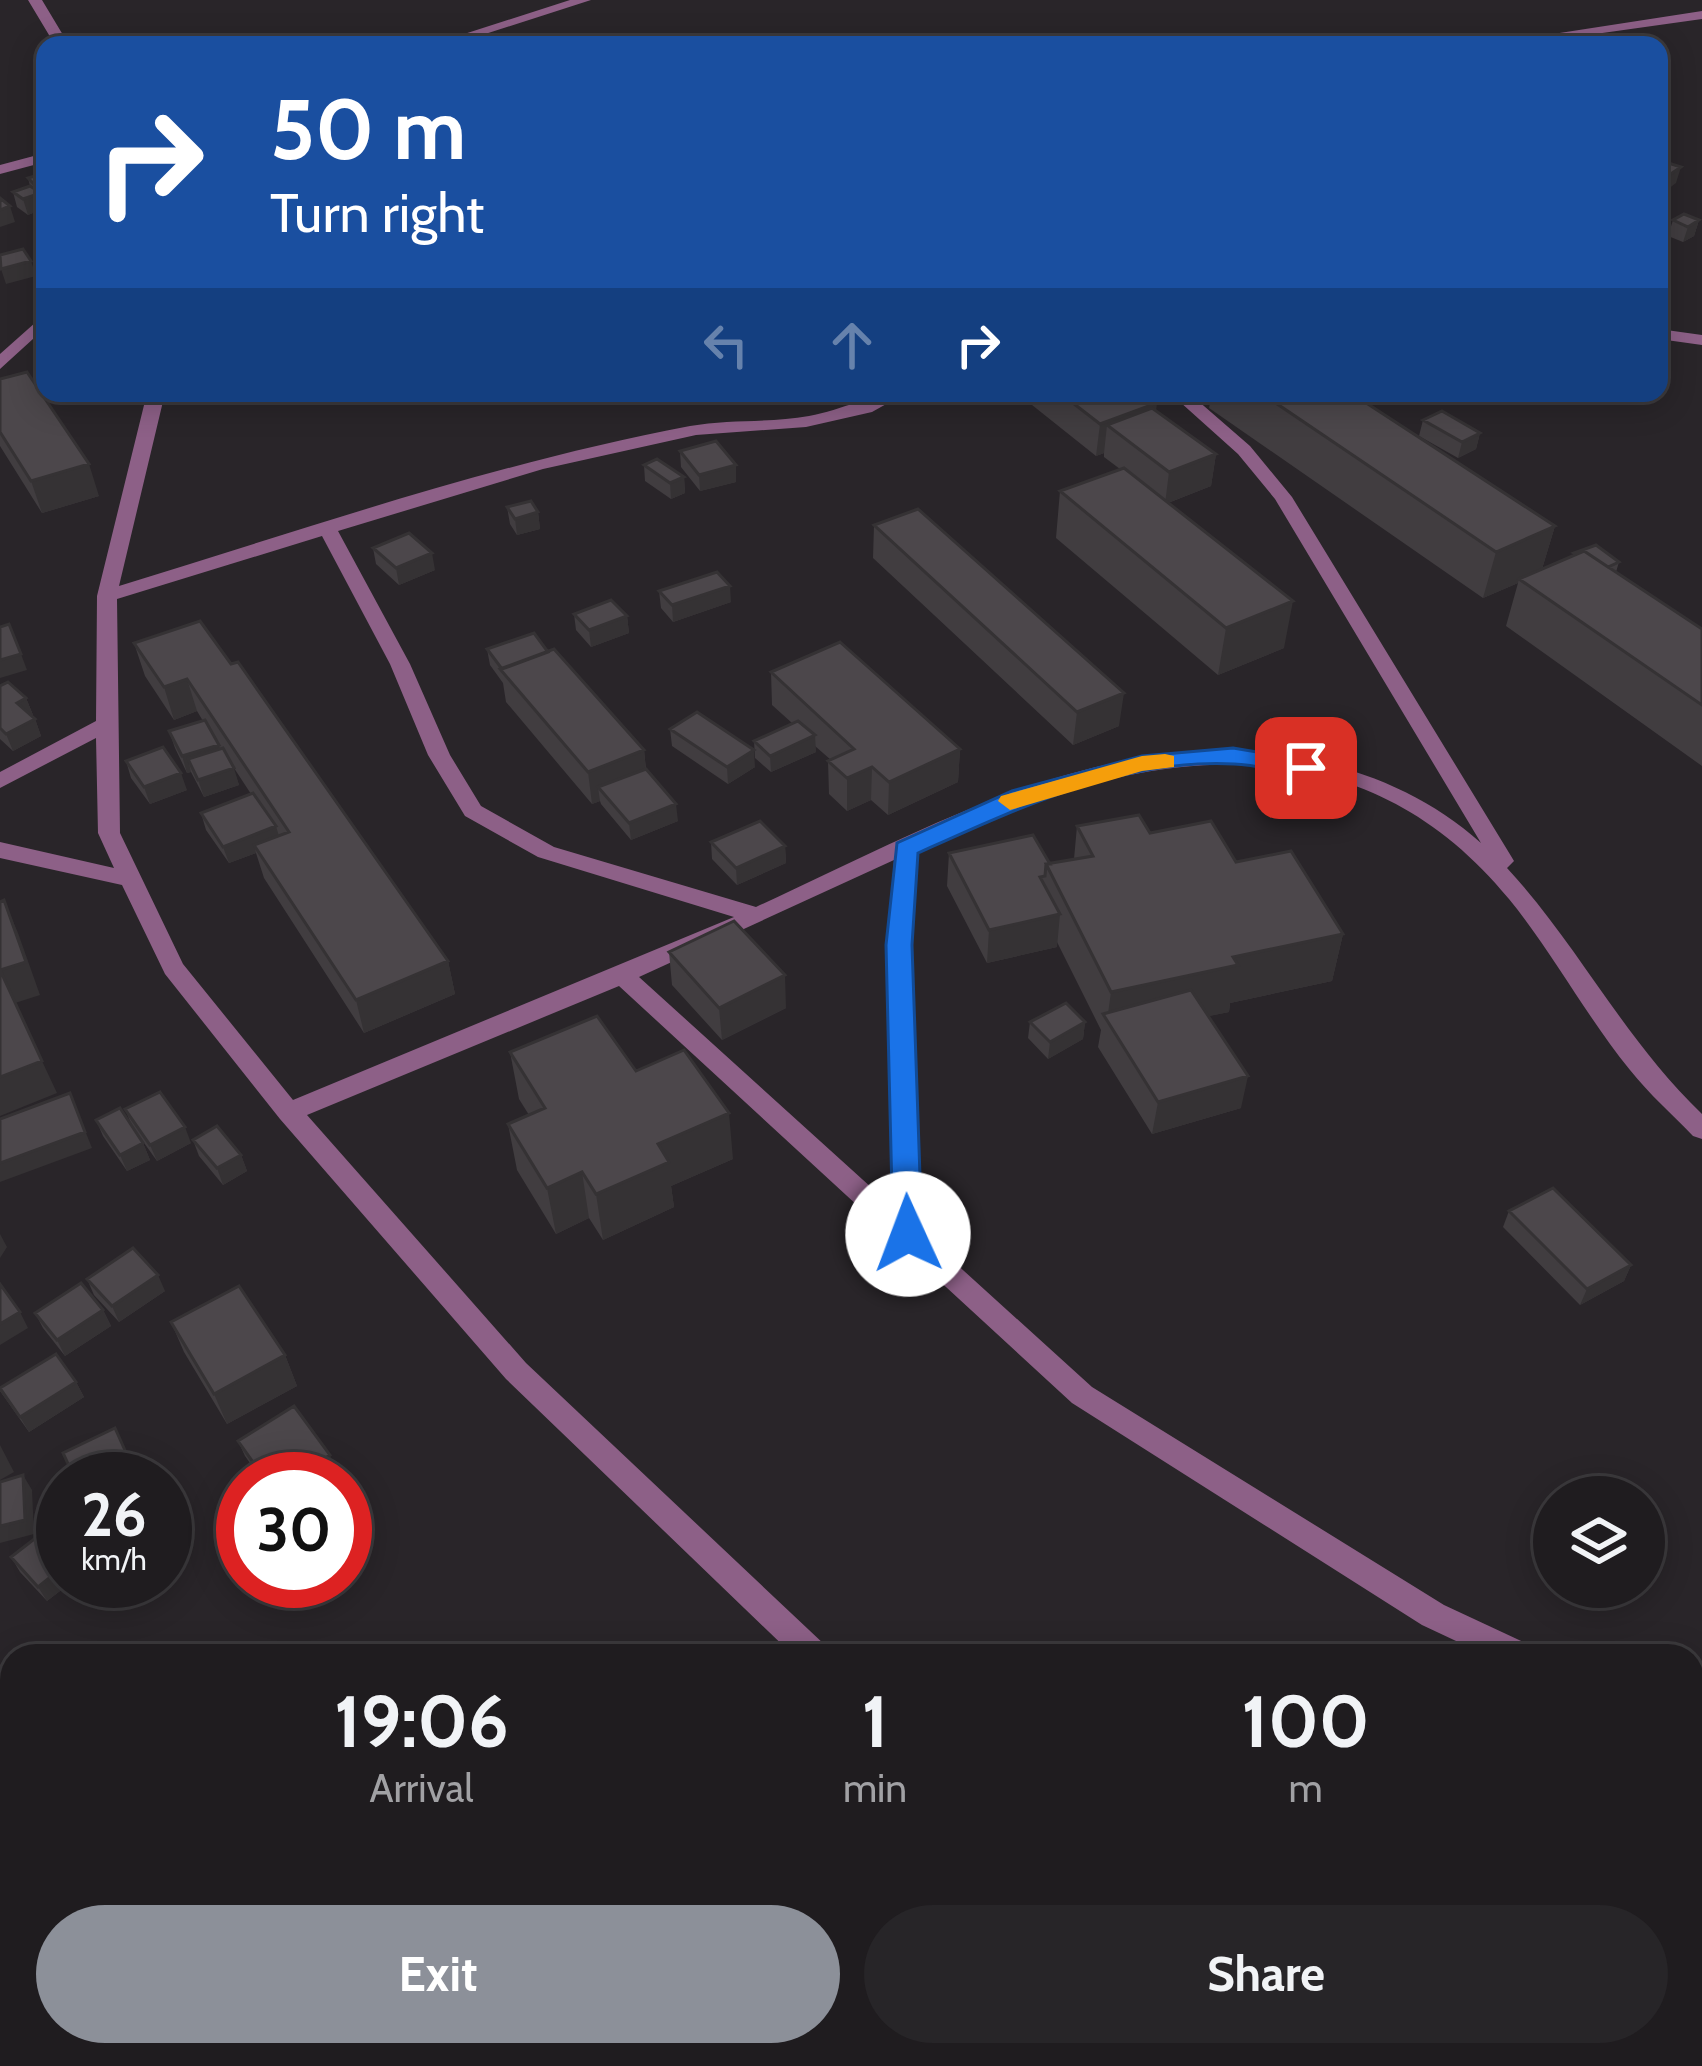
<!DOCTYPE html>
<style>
:root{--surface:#1f1c1f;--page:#272528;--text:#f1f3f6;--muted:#a1a1a4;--line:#3c3a3d;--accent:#8c9099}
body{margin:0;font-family:Cabin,sans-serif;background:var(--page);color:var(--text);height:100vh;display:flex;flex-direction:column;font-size:45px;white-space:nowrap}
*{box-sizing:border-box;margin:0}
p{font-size:39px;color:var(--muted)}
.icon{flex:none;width:66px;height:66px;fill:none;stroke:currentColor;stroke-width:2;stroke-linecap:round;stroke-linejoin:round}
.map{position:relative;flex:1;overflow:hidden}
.drawer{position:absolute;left:0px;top:1644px;width:1704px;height:423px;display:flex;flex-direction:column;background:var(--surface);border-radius:36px 36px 0 0;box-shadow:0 6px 30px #0003,0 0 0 3px var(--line)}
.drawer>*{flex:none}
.banner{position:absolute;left:36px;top:36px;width:1632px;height:366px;border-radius:24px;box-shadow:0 6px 30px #0003,0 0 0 3px var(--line);background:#1a4fa0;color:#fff;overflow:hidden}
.buttons{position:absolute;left:1533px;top:1476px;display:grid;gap:24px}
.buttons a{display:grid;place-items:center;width:132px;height:132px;border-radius:50%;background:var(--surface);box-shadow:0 6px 30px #0003,0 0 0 3px var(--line);font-size:60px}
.speed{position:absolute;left:36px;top:1452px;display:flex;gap:24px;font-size:60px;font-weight:700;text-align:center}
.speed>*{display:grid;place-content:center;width:156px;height:156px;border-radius:50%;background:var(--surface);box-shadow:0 6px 30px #0003,0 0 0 3px var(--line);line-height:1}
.speed small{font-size:30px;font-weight:400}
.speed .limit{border:18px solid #d22;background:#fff;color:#111}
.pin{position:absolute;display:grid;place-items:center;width:102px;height:102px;color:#fff;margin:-51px;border-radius:24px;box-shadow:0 6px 18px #0006}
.me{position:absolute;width:132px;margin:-66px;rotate:358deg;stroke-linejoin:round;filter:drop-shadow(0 0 9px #0008)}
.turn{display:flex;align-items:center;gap:42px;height:252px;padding:0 36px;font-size:54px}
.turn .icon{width:156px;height:156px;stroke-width:2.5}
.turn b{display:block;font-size:84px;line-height:102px}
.lanes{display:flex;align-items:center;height:114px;padding:0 36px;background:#0003;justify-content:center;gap:60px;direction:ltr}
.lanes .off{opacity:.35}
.eta{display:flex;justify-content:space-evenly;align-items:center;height:204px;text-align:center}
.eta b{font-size:72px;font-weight:800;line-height:84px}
.primary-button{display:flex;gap:24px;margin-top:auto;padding:24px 36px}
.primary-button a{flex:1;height:138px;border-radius:72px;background:var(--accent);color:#fff;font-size:48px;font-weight:800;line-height:138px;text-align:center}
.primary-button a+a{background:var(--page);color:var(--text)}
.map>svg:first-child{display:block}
</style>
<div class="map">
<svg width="1702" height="2066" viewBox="0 0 1702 2066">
<rect width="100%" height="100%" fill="#292529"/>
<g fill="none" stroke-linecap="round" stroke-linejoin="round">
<path fill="#8d6087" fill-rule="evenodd" d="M28,0H42L69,45H55Z
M570,0H591L451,45H430Z
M1702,11V19L1517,45H1481Z
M45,153V162L0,174V165Z
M45,314V328L0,369V354Z
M1659,329L1702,335V345L1659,339Z
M147,393H165L119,586C308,528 495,463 690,426C729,419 770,423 809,416C842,410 873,393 906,393L872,412L806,427L696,435L543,469L338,531L410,664L450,755L481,806L554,847L756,907C931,827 1110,720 1310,760C1374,773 1433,800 1481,843L1275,499L1238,454L1170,393H1189L1250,446L1292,497L1511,856L1514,861L1507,868C1579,946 1623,1038 1702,1114V1139L1693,1136C1672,1114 1649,1094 1630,1070C1586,1016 1553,953 1509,899C1347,701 1118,755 917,849L911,945L921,1232L1092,1387L1444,1605L1532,1646L1536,1656H1488L1422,1625L1072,1403L619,986L307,1115L526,1363L826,1646L830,1656H794L506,1379L280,1119L165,974L122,885L0,858V842L114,868L98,833L96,738L0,788V772L96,721L97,596ZM322,536L390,664L428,755L465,816L538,857L734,917L293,1100L183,964L120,833L117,599ZM894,860L887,945L894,1208L639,977Z
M0,1692L12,1697V1734L0,1729Z
M1692,1720L1702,1724V1755L1692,1751Z
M1692,1907H1702V1941H1692Z
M400,2055H434L438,2066H404Z
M1141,2055H1177L1181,2066H1145Z"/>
</g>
<path fill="#413d40" d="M45,173L43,200L45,208L28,215L17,207L13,192L30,186L28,178Z
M1673,220H1699L1694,236L1683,242L1668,236Z
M0,379L99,496L42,513L0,446Z
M532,393H571V395L542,405Z
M1017,393H1144L1156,411L1216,454L1211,486L1168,503L1284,648L1218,675L1056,538L1060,491L1120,469L1104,457V453L1096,456Z
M1212,393H1351L1555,526L1542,569L1573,556L1574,553L1619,562L1616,572L1702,629V766L1506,626L1518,583L1483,598L1209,408Z
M1423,420L1480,433L1476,449L1458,458L1419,436Z
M680,451L736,482L700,491L681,467Z
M644,465L684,477L685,493L671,499L645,481Z
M507,507L538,512L540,529L517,535L510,524Z
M874,525L1119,726L1073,745L873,558Z
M373,548L435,570L399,585L376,564Z
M659,591L731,602L673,622L661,608Z
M574,614L627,616L629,633L591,647L576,630Z
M200,621L448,961L455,994L364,1033L264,878L256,853L229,863L206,830L201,813L251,794L232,765L239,785L204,797L191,772L187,773L175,748L169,731L203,721L197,711L174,720L145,676L134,643Z
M487,649L548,652L644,750L646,769L678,821L631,840L601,804L600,801L592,804L506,702L503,683L490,665Z
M771,672L960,749L958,782L888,815L871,800L847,811L829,794L828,761L831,760L815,746L816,752L771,772L755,758L754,741L792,723L772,705Z
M0,686L26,698L33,715L31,716L35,719L41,736L13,751L0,739Z
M670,729L755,767L728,784L672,746Z
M126,761L187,790L150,804L131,778Z
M1077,826L1150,833L1236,862L1343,934L1332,981L1230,1003L1229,1012L1208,1016L1241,1108L1152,1134L1098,1047L1101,1030L1057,942V947L987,963L947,886L949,853L1050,864L1074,859Z
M711,842L785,846L786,863L737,885L712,859Z
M669,952L786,1008L722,1040L672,985Z
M1030,1022H1085L1083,1039L1048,1059L1028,1038Z
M510,1052L636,1071L733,1159L671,1186L674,1207L603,1240L589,1218L556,1234L517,1170L508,1124L529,1115L519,1099Z
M125,1109L191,1143L157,1161L132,1126Z
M96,1120L143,1143L150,1160L127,1171L103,1136Z
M193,1140L241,1155L247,1171L223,1185L199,1156Z
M1509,1211L1631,1265L1624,1281L1580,1305L1503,1227Z
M87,1279L165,1291L119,1322L94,1295Z
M103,1310L111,1326L65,1356L43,1328L35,1313Z
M171,1322L285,1355L297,1386L227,1424L184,1352Z
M76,1382L84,1397L29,1432L0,1391Z
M238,1441L336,1470L322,1479H261L245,1456Z
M11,1557L63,1581H73L47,1601L20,1572Z
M602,2055H654L655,2060L605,2066Z
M820,2055H882L868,2066H827Z"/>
<path fill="#353234" d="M1681,167L1676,183L1659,196L1661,183Z
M45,183V200H43L45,208L28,215L23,199L38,194L36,186Z
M10,206L15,222L0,227V210Z
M1699,220L1694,236L1683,242L1688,227Z
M31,261L36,276L6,284L1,269Z
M541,393H571V395L542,405Z
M1157,403L1153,435L1107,425L1104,453L1096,456L1100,424Z
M1480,433L1476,449L1458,458L1462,442Z
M1216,454L1211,486L1165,504L1169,472Z
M89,464L99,496L42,513L31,481Z
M736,465V482L700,491L699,475Z
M684,477L685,493L671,499L670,483Z
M538,512L540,529L517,535L515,519Z
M1555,526L1541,572L1519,579L1518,583L1483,598L1496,552Z
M432,553L435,570L399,585L396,568Z
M730,586L731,602L673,622L672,605Z
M1293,601L1284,648L1218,675L1226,628Z
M627,616L629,633L591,647L589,630Z
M21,654L27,670L0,678V660Z
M187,679L197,711L174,720L164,687Z
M1124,693L1119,726L1073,745L1077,712Z
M26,698L33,715L24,720L17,703Z
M35,719L41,736L13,751L6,734Z
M815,735L816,752L771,772L770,756Z
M219,745L224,762L188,759L191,772L187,773L182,756Z
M960,749L958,782L888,815L889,782Z
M644,750L647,782L598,787L600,801L592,804L588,772Z
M754,750L755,767L728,784L727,767Z
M872,767L871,800L847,811V778Z
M234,768L239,785L204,797L198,780Z
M181,773L187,790L150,804L144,787Z
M676,804L678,821L631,840L629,823Z
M276,826L281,843L254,845L256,853L229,863L223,847Z
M785,846L786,863L737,885L736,868Z
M4,900L18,933L40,995L15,1003L0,970Z
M1060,914L1057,947L987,963L989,930Z
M1343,934L1332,981L1230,1003L1229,1012L1116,1036L1107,1021L1111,992L1233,957Z
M448,961L455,994L364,1033L356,1000Z
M785,975L786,1008L722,1040L719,1008Z
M1085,1022L1083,1039L1048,1059L1050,1042Z
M42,1061L57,1093L0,1116V1077Z
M1248,1076L1241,1108L1152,1134L1158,1102Z
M70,1093L92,1148L0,1182V1163Z
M729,1113L733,1159L671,1186L674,1207L603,1240L596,1194L658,1144Z
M185,1127L191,1143L157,1161L150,1145Z
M143,1143L150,1160L127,1171L120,1155Z
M241,1155L247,1171L223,1185L217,1168Z
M582,1172L589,1218L556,1234L547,1188Z
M0,1234L7,1247L0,1258Z
M1631,1265L1624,1281L1580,1305L1587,1289Z
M158,1275L165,1291L119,1322L112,1306Z
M103,1310L111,1326L65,1356L57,1340Z
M20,1312L28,1328L0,1345V1324Z
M285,1355L297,1386L227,1424L214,1394Z
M76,1382L84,1397L29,1432L20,1417Z
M115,1428L139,1479H105Z
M0,1445L14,1472L0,1480Z
M330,1455L336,1470L322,1479H293Z
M23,1475L32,1490L34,1534L0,1543V1526Z
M165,1549L171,1561L165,1566Z
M63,1567V1581H73L47,1601L38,1587Z
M12,1870V1888L0,1896V1877Z
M12,2052V2055H37L17,2066H0V2059Z
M869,2055H882L868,2066H855Z"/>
<path fill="#4c474b" stroke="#353234" stroke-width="3" d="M1659,160L1681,167L1659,182Z
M45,173V183L36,186L28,178Z
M30,186L41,193L23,199L13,192Z
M0,198L10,206L0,210Z
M1684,214L1699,220L1688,227L1673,220Z
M23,249L31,261L1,269L0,255Z
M27,372L89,464L31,481L0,432V379Z
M1060,393H1144L1157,403L1100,424Z
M1261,393H1351L1555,526L1496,552Z
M1152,408L1216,454L1169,472L1107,425Z
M1442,411L1480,433L1462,442L1423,420Z
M716,441L736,465L699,475L680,451Z
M657,459L684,477L670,483L644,465Z
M1124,468L1293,601L1226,628L1060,491Z
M531,501L538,512L515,519L507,507Z
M918,509L1124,693L1077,712L874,525Z
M409,533L432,553L396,568L373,548Z
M1596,545L1619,562L1608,567L1584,551L1576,554L1574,553Z
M1584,551L1702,629V705L1519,579Z
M717,572L730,586L672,605L659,591Z
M611,600L627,616L589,630L574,614Z
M200,621L231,664L238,662L448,961L356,1000L254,845L289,832L187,679L164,687L134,643Z
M9,624L21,654L0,660V627Z
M534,633L548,652L502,669L487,649Z
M840,642L960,749L889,782L872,767L847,778L828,761L854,749L771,672Z
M554,649L644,750L588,772L500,669Z
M8,682L26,698L17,703L35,719L6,734L0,728V686Z
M697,712L754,750L727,767L670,729Z
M205,720L219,745L182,756L169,731Z
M798,721L815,735L770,756L754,741Z
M163,747L181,773L144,787L126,761Z
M223,748L234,768L198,780L188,759Z
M646,769L676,804L629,823L598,787Z
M253,793L276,826L223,847L201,813Z
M1139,815L1150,833L1211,821L1236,862L1291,851L1343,934L1233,957L1238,965L1111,992L1046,864L1093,856L1077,826Z
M760,821L785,846L736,868L711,842Z
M1033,835L1050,864H1046L1045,876L1040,877L1060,914L989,930L949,853Z
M4,900L26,962L0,970V902Z
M734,921L785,975L719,1008L669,952Z
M0,970L42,1061L0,1077Z
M1191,990L1248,1076L1158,1102L1103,1014Z
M1066,1003L1085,1022L1050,1042L1030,1022Z
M597,1016L636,1071L684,1050L729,1113L658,1144L669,1162L596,1194L582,1172L547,1188L508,1124L545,1108L510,1052Z
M160,1092L185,1127L150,1145L125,1109Z
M70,1093L85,1132L0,1163V1119Z
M120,1108L143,1143L120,1155L96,1120Z
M217,1126L241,1155L217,1168L193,1140Z
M1553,1188L1631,1265L1587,1289L1509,1211Z
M133,1248L158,1275L112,1306L87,1279Z
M81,1283L103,1310L57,1340L35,1313Z
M0,1284L20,1312L0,1324Z
M239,1286L285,1355L214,1394L171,1322Z
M56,1354L76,1382L20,1417L0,1388Z
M294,1406L330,1455L293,1479H265L238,1441Z
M115,1428L132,1466L105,1479H75L63,1453Z
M23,1475L25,1520L0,1526V1482Z
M51,1526L63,1539V1567L38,1587L11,1557Z
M12,1812V1870L0,1877V1819Z
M10,1979L12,1987V2052L0,2059V1984Z
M692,2055H763L767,2066H695Z
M827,2055H869L855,2066H834Z"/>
<path fill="#1a73e8" stroke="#114b97" stroke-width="3" d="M1233,748L1306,760L1319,768L1306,776C1283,772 1258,765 1234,764C1123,758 1016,809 918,853L912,945L922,1234L918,1243H897L893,1234L886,945L897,843L1012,791L1142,756Z"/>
<path fill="#f59e0b" d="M1165,754L1174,756V767L1142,771L1010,810L998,801L1001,796L1142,756Z"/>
</svg>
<div class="buttons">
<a><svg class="icon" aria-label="layers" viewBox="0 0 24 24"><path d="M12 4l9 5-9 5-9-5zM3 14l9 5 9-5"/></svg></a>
</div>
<div class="speed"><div>26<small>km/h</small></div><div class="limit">30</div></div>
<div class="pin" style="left:1306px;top:768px;background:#d93025"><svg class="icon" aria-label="arrive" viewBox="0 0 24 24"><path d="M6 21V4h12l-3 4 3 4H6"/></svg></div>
<svg class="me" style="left:908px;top:1234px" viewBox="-20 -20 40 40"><circle r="19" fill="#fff"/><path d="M0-13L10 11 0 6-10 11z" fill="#1a73e8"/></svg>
<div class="banner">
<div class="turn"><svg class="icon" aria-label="right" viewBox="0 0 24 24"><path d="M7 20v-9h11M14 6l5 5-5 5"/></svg><div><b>50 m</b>Turn right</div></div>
<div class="lanes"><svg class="icon off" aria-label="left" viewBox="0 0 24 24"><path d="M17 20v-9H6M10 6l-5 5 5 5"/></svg><svg class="icon off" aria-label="ahead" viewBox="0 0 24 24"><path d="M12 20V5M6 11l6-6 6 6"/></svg><svg class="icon" aria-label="right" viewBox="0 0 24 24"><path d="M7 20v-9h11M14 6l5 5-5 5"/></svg></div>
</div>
<section class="drawer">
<div class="eta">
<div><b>19:06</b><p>Arrival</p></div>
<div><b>1</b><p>min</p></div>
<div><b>100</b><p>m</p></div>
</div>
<div class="primary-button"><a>Exit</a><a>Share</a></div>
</section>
</div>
